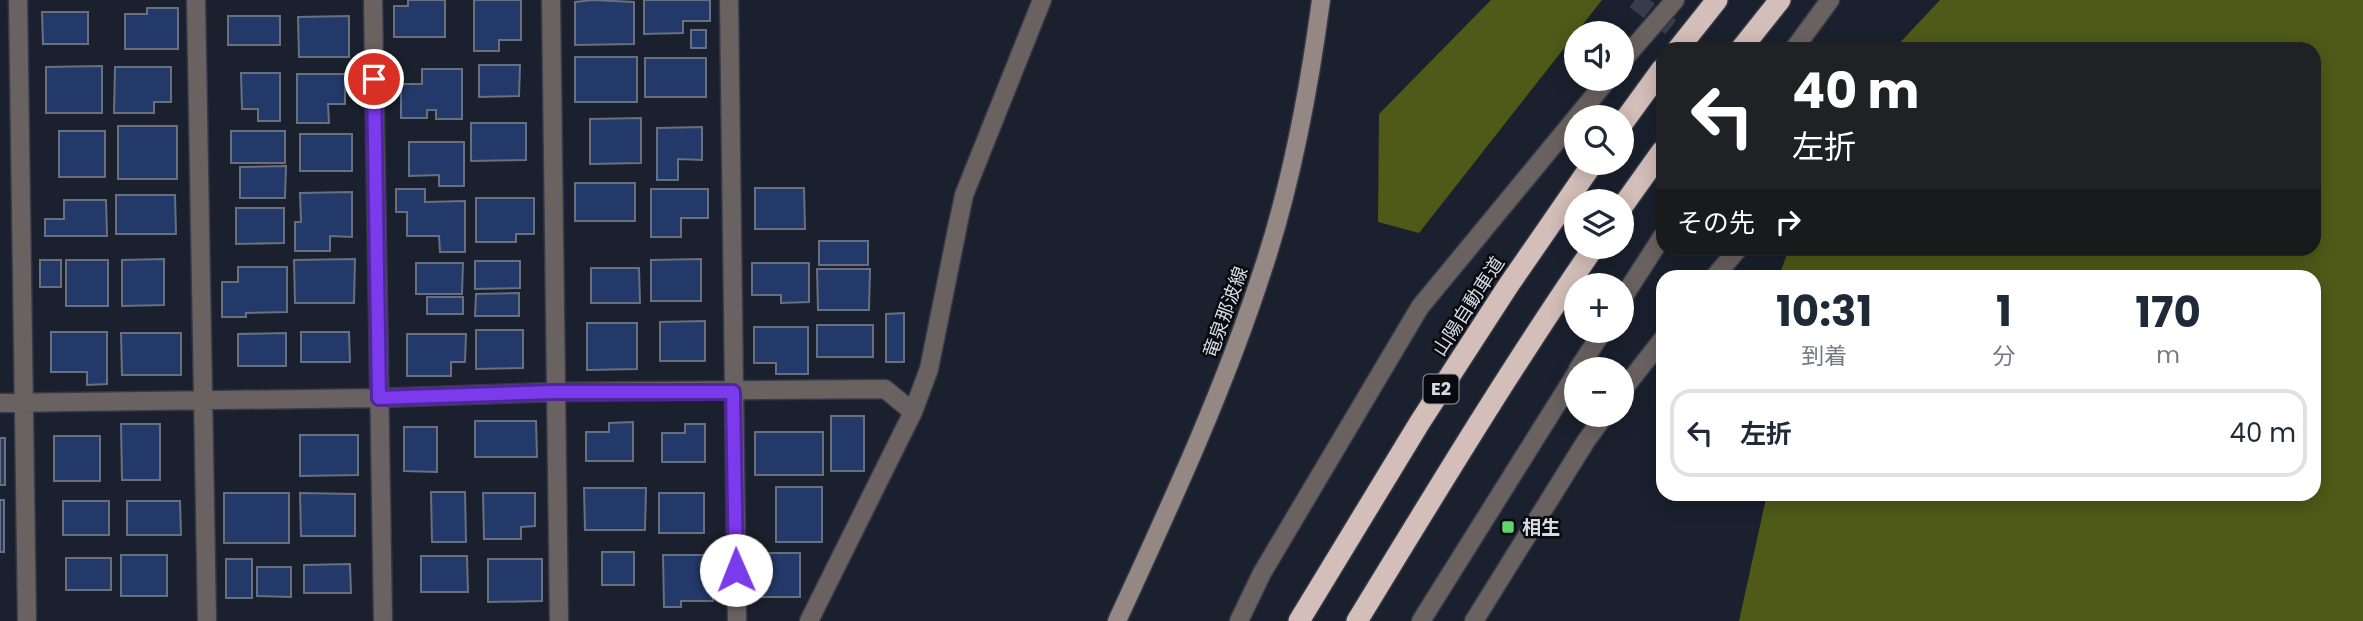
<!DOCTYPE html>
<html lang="ja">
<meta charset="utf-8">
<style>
:root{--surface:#fff;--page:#f2f2f3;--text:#1f2937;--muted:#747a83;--line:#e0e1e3}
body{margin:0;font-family:Poppins,"Noto Sans JP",sans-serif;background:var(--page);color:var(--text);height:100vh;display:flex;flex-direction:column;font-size:26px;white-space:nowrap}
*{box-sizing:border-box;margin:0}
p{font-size:23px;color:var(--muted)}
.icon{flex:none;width:38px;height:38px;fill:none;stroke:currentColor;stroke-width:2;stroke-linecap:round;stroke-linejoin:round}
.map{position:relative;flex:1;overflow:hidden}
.drawer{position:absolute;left:1656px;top:270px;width:665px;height:231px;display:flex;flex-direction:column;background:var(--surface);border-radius:21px;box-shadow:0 4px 18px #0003}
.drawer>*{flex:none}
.guide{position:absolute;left:1656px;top:42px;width:665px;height:214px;border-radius:21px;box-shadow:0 4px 18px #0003;background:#202124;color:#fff;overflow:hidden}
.controls{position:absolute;left:1564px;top:21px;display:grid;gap:14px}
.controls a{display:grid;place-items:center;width:70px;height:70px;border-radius:50%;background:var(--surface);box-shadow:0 4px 18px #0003;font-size:35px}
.pin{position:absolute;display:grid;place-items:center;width:60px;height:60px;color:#fff;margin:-30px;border:4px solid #fff;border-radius:50%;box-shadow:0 2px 7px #0007}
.me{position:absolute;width:77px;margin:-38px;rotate:359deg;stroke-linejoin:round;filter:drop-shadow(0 0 5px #0008)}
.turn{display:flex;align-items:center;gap:24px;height:147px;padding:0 21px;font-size:32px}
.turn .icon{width:91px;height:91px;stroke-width:2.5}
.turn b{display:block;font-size:49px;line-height:60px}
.then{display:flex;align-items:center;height:66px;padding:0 21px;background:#0003;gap:14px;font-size:26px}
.eta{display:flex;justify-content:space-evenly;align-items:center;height:119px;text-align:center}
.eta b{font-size:42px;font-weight:700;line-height:49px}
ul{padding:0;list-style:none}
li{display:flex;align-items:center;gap:21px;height:88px;margin:0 14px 10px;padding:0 7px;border:4px solid var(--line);border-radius:21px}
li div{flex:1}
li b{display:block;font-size:26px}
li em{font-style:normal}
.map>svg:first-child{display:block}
</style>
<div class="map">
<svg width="2363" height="621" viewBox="0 0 2363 621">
<rect width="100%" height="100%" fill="#1a202d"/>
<path fill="#4f5a18" d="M1491,0H1602L1419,233L1378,222L1379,114Z
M1940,0H2363V621H1739L1767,494H2314V276H1779L1789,249L2314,248V49H1894Z"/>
<path fill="#23396a" stroke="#68707f" stroke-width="2" d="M408,0H445V37H394V6H408Z
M474,0H521V40H499V51H474Z
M593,0L634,2V44L575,45V2Z
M644,0H710V21H683V33L644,34Z
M147,8H178V49H125V14H147Z
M42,12H88V44H43Z
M228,16H280V45H228Z
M349,16V57H299L298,17Z
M691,30H706V48H691Z
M575,57H637V102H575Z
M645,58H706V97H645Z
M479,65H520L519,96L479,97Z
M102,66V113H46V67Z
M115,67H171V102H154V113H114Z
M422,69H462V119H436V110H427V118H401V84H422Z
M241,73H280V121H258V109H242Z
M297,74H345V104H328L329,123H297Z
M641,118V163L590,164V119Z
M471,123H526V160L471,161Z
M118,126H177V179H118Z
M702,127V160L678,159V180H657V128Z
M59,131H105V177H59Z
M231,131H285V163H231Z
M300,134H352V171H300Z
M409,142H464V186H439V175L409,176Z
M286,166L285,198H240V167Z
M575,183H635V221H575Z
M755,188H804L805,229H755Z
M396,189H425V202L465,201V252H440L439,236H407V212H396Z
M651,189H708V218H681V237H651Z
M352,192V237L330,236V251H295V222H301L300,193Z
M116,195H175L176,234H116Z
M476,198H534V234H516V242H476Z
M64,200H106L107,236H45V219H64Z
M236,208H284V243L236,244Z
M819,241H868V265H819Z
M164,259V305L122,306V260Z
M355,259L354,303H295L294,260Z
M701,259V301H651V260Z
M40,260H61V287H40Z
M66,260H108V306H66Z
M475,261H520V288L475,289Z
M416,263H463L462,294H416Z
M752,263H809V302L781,303V295H752Z
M238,267H287V312L246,313V317H222V282H238Z
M591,268H639L640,303H591Z
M817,269H870L869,310H818Z
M519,293V316H475L476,294Z
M427,297H463V314H427Z
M904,313V362H886V314Z
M705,321V361H660V322Z
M587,323H637V369L587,370Z
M817,325H873V357H817Z
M754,327H808V374H776V363H754Z
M476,330H523V368L476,369Z
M51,332H107V384L87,385V372H51Z
M301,332H349L350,362H301Z
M121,333H181V375H122Z
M286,333V366H238V334Z
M407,334H466L465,362H451V376H407Z
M831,416H864V471H831Z
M475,421H536L537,457H475Z
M633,422V461H586V432H609V423Z
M121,424H160V480H122Z
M685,424H705V462H662V433H685Z
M404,427H437V472L404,471Z
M755,432H823V475H755Z
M300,435H358V475L300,476Z
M54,436H100V481H54Z
M0,438H5V485H0Z
M776,487H822V542H776Z
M584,488H646L645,530H585Z
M431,492H465L466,542H432Z
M224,493H289V543H224Z
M300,493L355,494V536H301Z
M483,493H535V526L521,527V539H484Z
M659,493H704V533H659Z
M0,500H4V552H0Z
M63,501H109V535H63Z
M127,501H180L181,535H127Z
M602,552H634V585H602Z
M758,553H800V597H759Z
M121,555H167V596H121Z
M663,555H713V601H681V607H664Z
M421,556H467L468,592H421Z
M66,558H111V590H66Z
M226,559H252V598H226Z
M488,559H542V601L488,602Z
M350,564L351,593H304V565Z
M257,567H291V597L257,596Z"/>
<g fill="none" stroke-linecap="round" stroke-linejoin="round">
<path stroke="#363c48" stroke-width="18" stroke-dasharray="18 9" stroke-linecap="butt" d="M1635,0L1700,49"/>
<g stroke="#343a47" stroke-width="21">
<path id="service" d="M1794,49L1830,0
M1622,61L1675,0
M1622,299L1662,237
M1578,369L1603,331
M1239,621L1262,573L1420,307L1608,79
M1421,621L1577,372"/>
</g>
<g stroke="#343a47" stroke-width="21">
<path id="minor" d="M18,0L27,621
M196,0L207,621
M373,0L383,621
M551,0L559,621
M729,0L737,621
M1715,276L1739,248
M1622,391L1662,340
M0,403L378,398L555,392L885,389L913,412L809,621
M913,412L929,369L964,195L1042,0
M1474,621L1586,441L1605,415"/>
</g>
<g stroke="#343a47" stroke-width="21">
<path id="secondary" d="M1117,621C1170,506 1224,390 1263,269C1292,182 1309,90 1321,0"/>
</g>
<g stroke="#343a47" stroke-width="24">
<path id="motorway" d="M1678,49L1717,0
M1741,49L1780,0
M1622,124L1662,69
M1622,207L1662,151
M1299,621L1420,422L1508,286L1593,163
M1357,621C1434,495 1510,369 1594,247"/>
</g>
<use href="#service" stroke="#6a6260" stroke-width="18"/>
<use href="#minor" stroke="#6a6260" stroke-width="18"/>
<use href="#secondary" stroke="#948784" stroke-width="18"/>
<use href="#motorway" stroke="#d3beb9" stroke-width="21"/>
</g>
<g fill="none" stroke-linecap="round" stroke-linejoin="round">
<g stroke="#51269a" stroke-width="18">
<path id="route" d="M374,79L379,398L555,392H733L736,570"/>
</g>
<use href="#route" stroke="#7c3aed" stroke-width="12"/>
</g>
<rect fill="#5dd56c" stroke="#080a0f" stroke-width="2.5" x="1501" y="520" width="14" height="14" rx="3.5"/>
<g text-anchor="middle" stroke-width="5" stroke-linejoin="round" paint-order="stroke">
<rect fill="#080a0f" stroke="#999da4" stroke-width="2" x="1423.5" y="374.5" width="35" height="29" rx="5"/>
<g font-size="18" font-weight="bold" fill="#d7dce4">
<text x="1441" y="395">E2</text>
</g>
<g font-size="19" fill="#d7dce4" stroke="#080a0f">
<text transform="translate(1468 306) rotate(-57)" y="7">山陽自動車道</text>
<text transform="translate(1225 312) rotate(-70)" y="7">竜泉那波線</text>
</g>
<g font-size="19" font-weight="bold" fill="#d7dce4" stroke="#080a0f" text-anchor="start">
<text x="1522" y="534">相生</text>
</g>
</g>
</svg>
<div class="controls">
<a><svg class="icon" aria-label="sound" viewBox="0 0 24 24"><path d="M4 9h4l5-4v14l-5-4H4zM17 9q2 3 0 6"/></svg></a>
<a><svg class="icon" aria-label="search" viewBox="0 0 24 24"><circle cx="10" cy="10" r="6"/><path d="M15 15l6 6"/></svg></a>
<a><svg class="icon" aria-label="layers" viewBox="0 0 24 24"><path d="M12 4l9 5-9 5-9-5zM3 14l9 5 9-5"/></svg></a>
<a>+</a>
<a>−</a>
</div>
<div class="pin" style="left:374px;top:79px;background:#d93025"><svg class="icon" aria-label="arrive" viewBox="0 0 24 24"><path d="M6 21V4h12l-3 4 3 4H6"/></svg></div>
<svg class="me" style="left:736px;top:570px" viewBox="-20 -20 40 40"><circle r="19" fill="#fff"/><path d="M0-13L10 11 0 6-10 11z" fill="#7c3aed"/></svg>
<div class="guide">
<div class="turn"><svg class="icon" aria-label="left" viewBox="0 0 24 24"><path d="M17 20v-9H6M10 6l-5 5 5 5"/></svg><div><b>40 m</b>左折</div></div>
<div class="then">その先<svg class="icon" aria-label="right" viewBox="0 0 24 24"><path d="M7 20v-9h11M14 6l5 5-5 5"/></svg></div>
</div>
<section class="drawer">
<div class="eta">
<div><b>10:31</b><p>到着</p></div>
<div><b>1</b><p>分</p></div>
<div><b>170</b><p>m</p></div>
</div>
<ul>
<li><svg class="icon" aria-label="left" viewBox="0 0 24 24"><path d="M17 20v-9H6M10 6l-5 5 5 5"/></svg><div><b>左折</b></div><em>40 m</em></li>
</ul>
</section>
</div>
